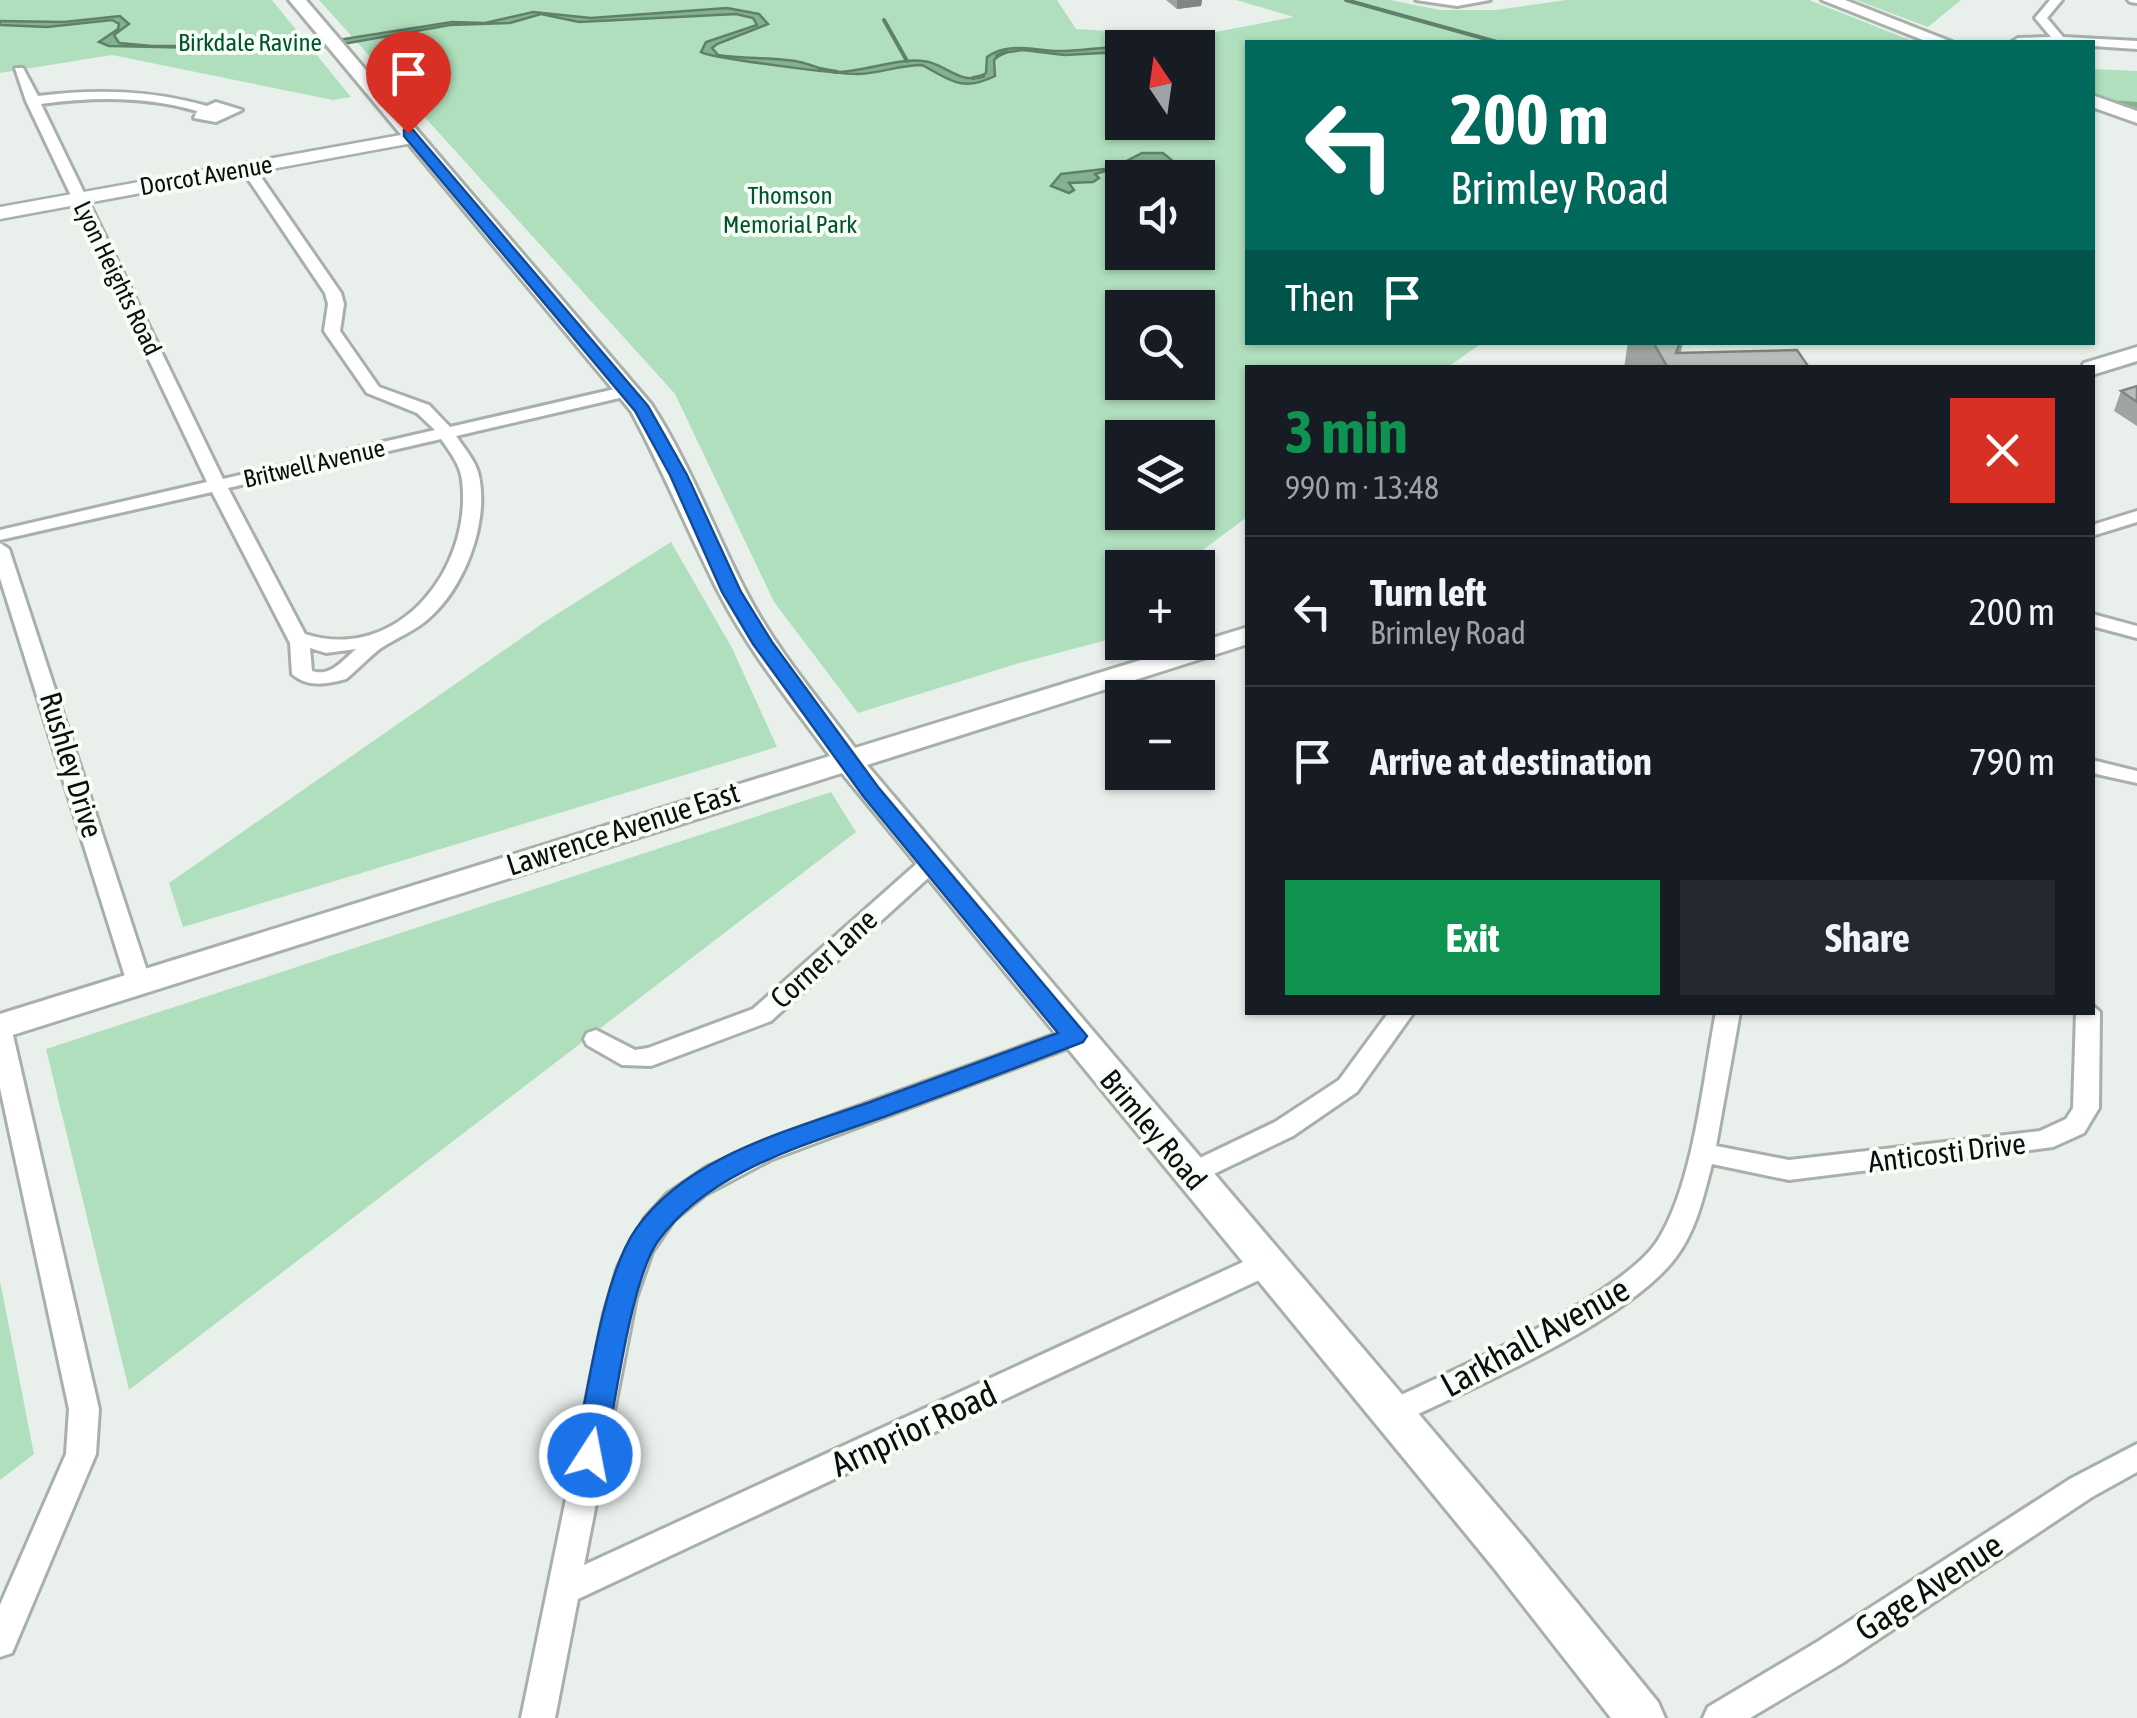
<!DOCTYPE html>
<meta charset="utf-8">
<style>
:root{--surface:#171b24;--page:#242831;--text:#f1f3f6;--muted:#9ea1a6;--line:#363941;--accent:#109351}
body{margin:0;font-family:"Asap Condensed",sans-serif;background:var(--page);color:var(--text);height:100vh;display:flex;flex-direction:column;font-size:38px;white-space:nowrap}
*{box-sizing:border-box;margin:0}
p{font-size:32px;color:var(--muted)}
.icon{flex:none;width:55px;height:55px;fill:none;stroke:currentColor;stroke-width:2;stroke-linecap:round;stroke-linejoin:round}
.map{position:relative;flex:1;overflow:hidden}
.sheet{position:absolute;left:1245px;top:365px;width:850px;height:650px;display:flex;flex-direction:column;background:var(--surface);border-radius:0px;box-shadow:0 2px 8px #0004}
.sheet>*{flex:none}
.hud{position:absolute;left:1245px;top:40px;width:850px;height:305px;border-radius:0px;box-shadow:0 2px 8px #0004;background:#00695c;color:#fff;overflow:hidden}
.needle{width:65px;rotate:347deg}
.buttons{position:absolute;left:1105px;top:30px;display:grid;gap:20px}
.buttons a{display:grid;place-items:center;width:110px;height:110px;border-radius:0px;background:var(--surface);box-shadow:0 2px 8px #0004;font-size:50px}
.pin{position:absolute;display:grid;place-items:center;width:85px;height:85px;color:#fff;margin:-102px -42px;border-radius:50% 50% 50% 0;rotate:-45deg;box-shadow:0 0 10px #0007}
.pin .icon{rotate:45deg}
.me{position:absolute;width:110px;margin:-55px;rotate:11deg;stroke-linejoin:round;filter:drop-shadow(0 0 8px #0008)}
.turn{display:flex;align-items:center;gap:35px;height:210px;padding:0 40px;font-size:45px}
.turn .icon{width:130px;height:130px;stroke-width:2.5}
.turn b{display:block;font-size:70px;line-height:85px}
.then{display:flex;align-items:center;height:95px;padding:0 40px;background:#0003;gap:20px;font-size:38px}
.round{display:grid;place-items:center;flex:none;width:105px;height:105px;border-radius:0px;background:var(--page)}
.overview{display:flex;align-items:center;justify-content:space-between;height:170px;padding:0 40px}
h1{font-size:60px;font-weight:700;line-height:75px;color:var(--accent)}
.cta{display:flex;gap:20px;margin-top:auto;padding:20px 40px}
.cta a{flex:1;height:115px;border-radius:0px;background:var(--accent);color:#fff;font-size:40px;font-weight:700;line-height:115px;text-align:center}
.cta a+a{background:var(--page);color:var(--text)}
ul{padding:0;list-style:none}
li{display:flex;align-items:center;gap:30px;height:150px;padding:0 40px;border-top:2px solid var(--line)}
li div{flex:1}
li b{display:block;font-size:38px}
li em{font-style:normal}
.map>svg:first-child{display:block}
</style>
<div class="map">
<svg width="2137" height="1718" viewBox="0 0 2137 1718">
<rect width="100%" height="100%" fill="#e9f0eb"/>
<path fill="#b0dfbd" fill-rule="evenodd" d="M0,0H272L351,97L333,100L112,55L0,73Z
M319,0H1057L1076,29L1194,36L1294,17L1236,0H1390L1440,10H1496L1566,0H1809L1915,42H1248V342L1482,343L1448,367L1248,368L1247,517L1180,567L1122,568V636L1016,664L858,713L774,602L675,394ZM1122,48H1198V122H1122ZM1122,178H1198V252H1122ZM1122,308H1198V382H1122ZM1122,438H1198V512H1122Z
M1856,0H1961L1928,27Z
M2093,69L2137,71V110L2093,93Z
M671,542L732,648L777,747L183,927L169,883L546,621Z
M831,792L856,832L129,1390L46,1049Z
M0,1281L34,1454L0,1480Z"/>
<path fill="#83b291" stroke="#5f8169" stroke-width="2.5" d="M727,8L759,14L768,24L717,44L712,48L718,55C743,59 769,57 795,61C810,63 823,72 839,72C867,71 896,58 923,61C947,63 962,89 986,73L987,57C1009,41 1035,51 1060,51C1082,51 1104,46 1126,47L1122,52L1064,55L1023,50L1002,53L994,60L995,76C961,93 949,79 922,65C900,65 881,73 860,74C845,75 708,58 701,52L706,42L757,25L753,18L736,14L579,22L541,14L510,23L450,25L309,50L109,46L99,42L118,29L119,24L112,20L47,27L0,25V21L64,22L120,16L129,24L114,35L119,43L152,46H300L452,22L485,23L533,12L591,18Z
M1142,153H1163L1174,162H1136L1095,174L1099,178L1093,182L1069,183L1074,190L1069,193L1051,186L1061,174L1113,168Z"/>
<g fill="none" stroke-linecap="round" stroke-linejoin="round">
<path stroke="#5f8169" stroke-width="4" d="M1346,0L1497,42
M884,20L907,61
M1533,42H1549
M997,56L1006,52
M820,69L837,72
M973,78L983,76"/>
<path fill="#83b291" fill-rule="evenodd" d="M2092,99L2137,102V114L2092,111Z"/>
<g stroke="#a9b0ab" stroke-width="6">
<path id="minor" d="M1416,0H1490L1457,6Z
M2050,0H2062L2047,18L2063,37L2137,41V49L2092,46V42H2012L2018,38L2051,37L2035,18Z
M2128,0H2137V3L2130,2Z
M15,68H23L38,96C96,89 150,90 207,106L216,102L242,110L216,122L194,118L197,111C145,96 95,97 41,104L223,479L435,430L417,413L367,393L324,331L328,304L325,293L240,167L247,163L252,164L341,293L344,304L340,331L379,387L429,405L450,427L628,386L636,391L628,396L456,436C464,448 476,461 479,476C489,524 464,588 428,619C415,631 396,638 381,648C369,657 358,669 346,679C327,684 308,688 292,674L290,643L212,492L0,540V530L207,482L26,101ZM441,439C450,452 460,464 462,480C473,568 398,664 305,634L228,488ZM310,648L326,653L356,649C342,661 331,677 312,671Z
M2137,511V522L2092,536V525Z
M0,543L9,549L151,983L148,989H130L127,983L0,578Z
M2092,614L2137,626V638L2092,626Z
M2092,760L2137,771V783L2092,773Z
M930,857L938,859L941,864L938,869L771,1021L651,1066L622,1065L587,1045L584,1039L587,1033L596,1030L635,1050L648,1048L753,1009L922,859Z
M2092,1005L2100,1012L2099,1108L2084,1133L2053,1147L1789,1180L1712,1164C1704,1195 1696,1231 1676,1257C1630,1320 1473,1388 1399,1423L1389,1426L1379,1423L1374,1414L1379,1405C1444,1375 1622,1297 1658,1240C1694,1183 1703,1079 1716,1012H1740L1716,1146L1789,1160L2040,1131L2066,1119L2073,1108L2076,1012H2092Z
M1389,1012H1414L1357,1092L1293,1136L1199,1181L1190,1184L1181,1181L1177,1174L1181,1167L1275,1122L1339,1080Z
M0,1022L9,1025L12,1031L99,1409L96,1454L12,1653L0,1657V1605L66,1454L69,1409L0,1088Z
M1075,1027L1084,1030L1087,1036L1084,1042L770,1160L706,1194L674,1220L652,1252L636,1298L584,1565L1254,1257L1264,1254L1274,1257L1278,1265L1274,1273L578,1599L555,1718H521L604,1314L618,1267L645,1218L667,1194L707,1167L774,1137Z
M2137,1444V1472L2092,1497L1841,1664L1750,1718H1703L1708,1707L1817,1642L2070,1479Z"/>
</g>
<g stroke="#a9b0ab" stroke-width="5">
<path id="tertiary" d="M412,133L418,134V142L0,219V207Z"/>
</g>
<g stroke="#a9b0ab" stroke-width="6">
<path id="secondary" d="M289,0H306L651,404C689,462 713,528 745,590C774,647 817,697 855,748L1248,627V644L867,765L1525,1539L1658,1702L1665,1718H1611L1493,1567L842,773L0,1039V1014L830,756C791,703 748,650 718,591C688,532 663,470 631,411Z
M1822,0H1845L1952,42H1928Z
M2092,95L2137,111V123L2092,107Z
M2137,347V361L2092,375V368H2081L2084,363Z"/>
</g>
<use href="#minor" fill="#fff" fill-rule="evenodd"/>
<use href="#tertiary" fill="#fff" fill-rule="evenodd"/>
<use href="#secondary" fill="#fff" fill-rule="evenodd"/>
</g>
<path fill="#9ea4a0" d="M1166,0H1202L1201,6L1177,9Z
M1628,342H1683L1681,352L1808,366L1624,368Z
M2137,386V426L2114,411L2121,391Z"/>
<path fill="#818682" d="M1177,0H1202L1201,6L1177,9Z"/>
<path fill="#b8bfba" stroke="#818682" stroke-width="2.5" d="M1653,342H1680L1676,353L1797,350L1808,366L1668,368Z
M2137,386V402L2121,391Z"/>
<path fill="#1a73e8" stroke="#114b97" stroke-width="2.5" d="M404,130H413L648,406L687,475L741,592L772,642L878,787L1087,1036L1083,1042C1021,1066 959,1089 897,1112C816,1142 711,1167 658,1241C631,1279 615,1404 605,1455L601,1464L590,1468L579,1464L574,1455C588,1395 602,1277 636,1229C687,1155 792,1130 873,1101C934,1078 996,1056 1058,1033L863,796L753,644L722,592L670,475L635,411L404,136Z"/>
<g text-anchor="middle" stroke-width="8" stroke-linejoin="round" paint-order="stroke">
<g font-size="25" fill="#00542b" stroke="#f7fef8">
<text x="250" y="51">Birkdale Ravine</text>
<text x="790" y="204">Thomson<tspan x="790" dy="29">Memorial Park</tspan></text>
</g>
<g font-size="25" fill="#0c0e0d" stroke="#f7fef8">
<text transform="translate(206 175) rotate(-10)" y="9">Dorcot Avenue</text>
<text transform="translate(118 278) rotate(64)" y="9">Lyon Heights Road</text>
<text transform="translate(314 463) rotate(-13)" y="9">Britwell Avenue</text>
</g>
<g font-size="30" fill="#0c0e0d" stroke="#f7fef8">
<text transform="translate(71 765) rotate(73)" y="10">Rushley Drive</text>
<text transform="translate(623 829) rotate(-18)" y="10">Lawrence Avenue East</text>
<text transform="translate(824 959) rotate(-42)" y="10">Corner Lane</text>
<text transform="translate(1153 1130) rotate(50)" y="10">Brimley Road</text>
<text transform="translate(1947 1153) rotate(-7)" y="10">Anticosti Drive</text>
</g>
<g font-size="35" fill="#0c0e0d" stroke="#f7fef8">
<text transform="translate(1535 1337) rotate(-29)" y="12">Larkhall Avenue</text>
<text transform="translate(914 1429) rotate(-25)" y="12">Arnprior Road</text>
<text transform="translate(1929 1587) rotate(-33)" y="12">Gage Avenue</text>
</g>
</g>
</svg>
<div class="buttons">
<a><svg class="needle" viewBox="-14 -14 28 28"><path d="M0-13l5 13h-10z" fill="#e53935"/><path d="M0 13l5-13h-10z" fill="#9ea1a6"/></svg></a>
<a><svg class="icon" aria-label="sound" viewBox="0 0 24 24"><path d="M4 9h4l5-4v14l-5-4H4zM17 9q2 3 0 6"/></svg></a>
<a><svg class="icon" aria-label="search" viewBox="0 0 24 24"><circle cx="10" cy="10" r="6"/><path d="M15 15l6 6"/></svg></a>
<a><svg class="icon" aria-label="layers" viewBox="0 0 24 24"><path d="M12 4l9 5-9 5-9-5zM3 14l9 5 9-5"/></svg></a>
<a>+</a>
<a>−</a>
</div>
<div class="pin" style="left:408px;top:133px;background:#d93025"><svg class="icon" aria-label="arrive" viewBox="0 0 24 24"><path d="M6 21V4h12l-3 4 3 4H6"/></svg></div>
<svg class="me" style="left:590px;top:1455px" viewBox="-20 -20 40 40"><circle r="17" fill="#1a73e8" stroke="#fff" stroke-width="3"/><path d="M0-11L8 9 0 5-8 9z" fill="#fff"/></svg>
<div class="hud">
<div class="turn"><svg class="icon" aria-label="left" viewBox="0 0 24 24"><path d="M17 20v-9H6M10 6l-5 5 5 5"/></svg><div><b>200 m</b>Brimley Road</div></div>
<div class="then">Then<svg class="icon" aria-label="arrive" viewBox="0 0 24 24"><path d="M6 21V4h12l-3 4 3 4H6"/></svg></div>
</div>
<section class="sheet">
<div class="overview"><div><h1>3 min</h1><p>990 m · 13:48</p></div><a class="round" style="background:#d93025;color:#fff"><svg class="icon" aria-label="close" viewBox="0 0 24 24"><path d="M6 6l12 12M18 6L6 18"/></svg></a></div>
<ul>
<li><svg class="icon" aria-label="left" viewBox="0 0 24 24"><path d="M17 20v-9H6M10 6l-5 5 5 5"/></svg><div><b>Turn left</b><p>Brimley Road</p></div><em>200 m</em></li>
<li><svg class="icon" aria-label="arrive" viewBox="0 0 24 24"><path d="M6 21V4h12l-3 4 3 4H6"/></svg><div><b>Arrive at destination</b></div><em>790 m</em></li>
</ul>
<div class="cta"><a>Exit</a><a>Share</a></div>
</section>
</div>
